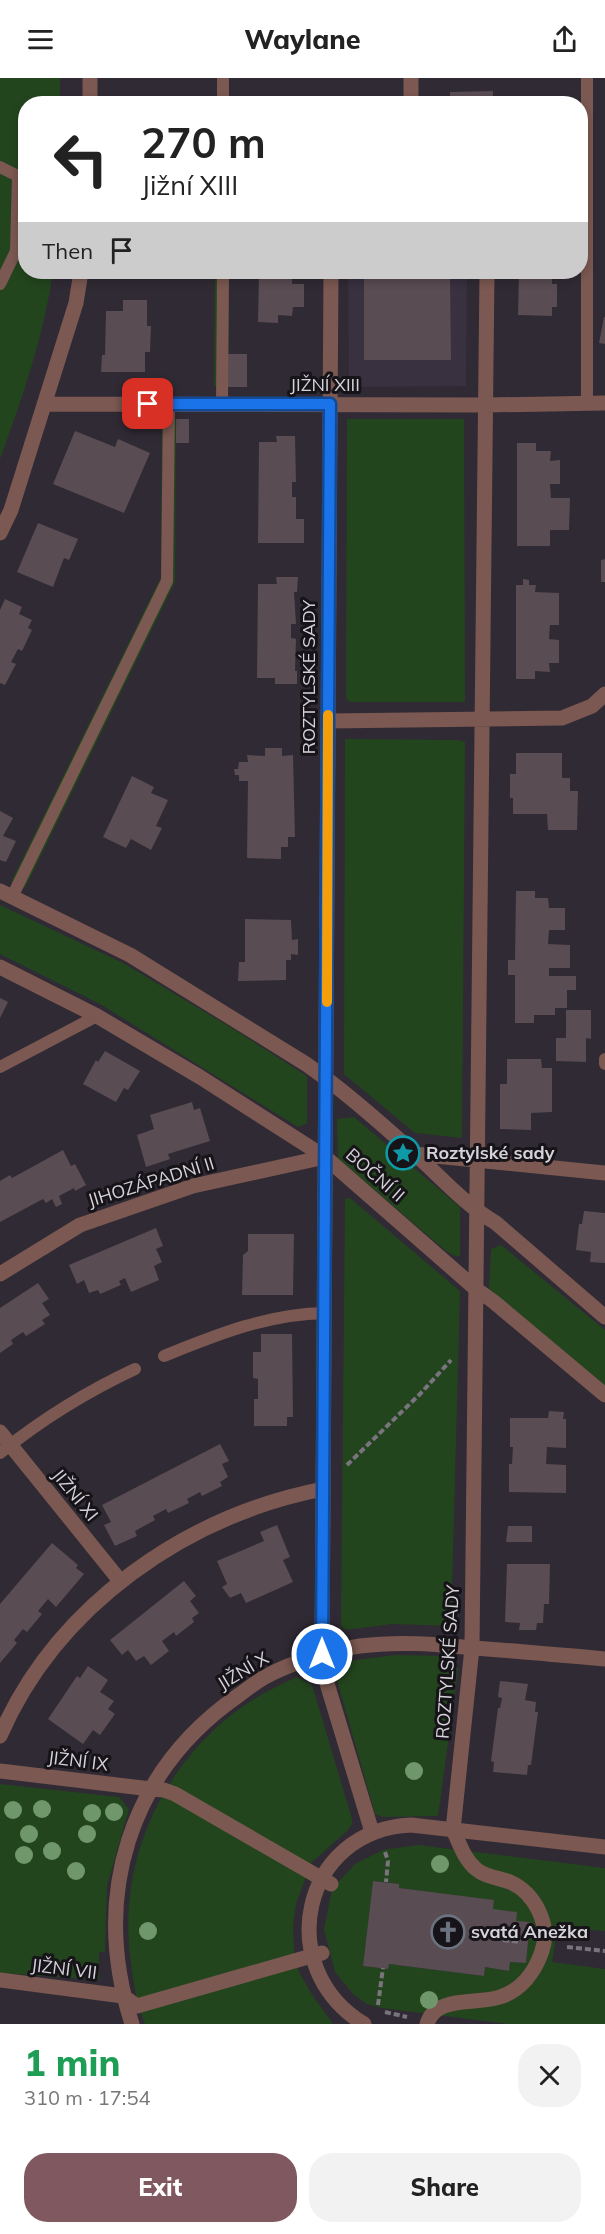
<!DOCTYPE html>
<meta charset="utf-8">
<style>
:root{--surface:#fff;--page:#f2f2f2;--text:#222;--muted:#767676;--accent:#80585f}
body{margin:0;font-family:Mulish,sans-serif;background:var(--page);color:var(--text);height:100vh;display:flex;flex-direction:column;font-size:22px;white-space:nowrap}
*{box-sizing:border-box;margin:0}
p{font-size:20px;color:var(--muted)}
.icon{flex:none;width:33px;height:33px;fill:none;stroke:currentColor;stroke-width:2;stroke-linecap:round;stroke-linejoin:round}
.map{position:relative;height:1946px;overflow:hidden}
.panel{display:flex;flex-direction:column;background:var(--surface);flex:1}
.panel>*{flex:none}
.guide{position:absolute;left:18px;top:18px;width:570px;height:183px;border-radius:24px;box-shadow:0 3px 9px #0003;background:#fff;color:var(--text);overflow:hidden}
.pin{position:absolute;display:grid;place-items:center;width:51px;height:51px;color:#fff;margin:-26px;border-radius:12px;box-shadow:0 3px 9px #0006}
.me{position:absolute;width:66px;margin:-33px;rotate:0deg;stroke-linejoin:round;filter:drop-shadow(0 0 4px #0008)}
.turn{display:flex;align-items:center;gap:21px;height:126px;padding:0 24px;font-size:27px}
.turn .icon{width:78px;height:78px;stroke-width:2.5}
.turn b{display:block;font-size:42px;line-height:51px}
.then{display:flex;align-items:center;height:57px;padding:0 24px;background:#0003;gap:12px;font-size:22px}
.round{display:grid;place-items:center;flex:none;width:63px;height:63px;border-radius:24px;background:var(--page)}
.headline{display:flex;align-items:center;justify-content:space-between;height:102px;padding:0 24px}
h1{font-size:36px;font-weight:800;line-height:45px;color:#1e9e55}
.primary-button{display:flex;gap:12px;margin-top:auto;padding:12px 24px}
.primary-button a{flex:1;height:69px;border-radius:24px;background:var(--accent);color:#fff;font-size:24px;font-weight:800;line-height:69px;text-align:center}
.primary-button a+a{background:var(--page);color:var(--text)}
header{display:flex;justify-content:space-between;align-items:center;height:78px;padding:0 24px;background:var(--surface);font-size:27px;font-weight:800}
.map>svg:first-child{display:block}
</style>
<header><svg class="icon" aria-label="menu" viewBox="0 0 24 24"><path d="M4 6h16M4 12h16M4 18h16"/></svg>Waylane<svg class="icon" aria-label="share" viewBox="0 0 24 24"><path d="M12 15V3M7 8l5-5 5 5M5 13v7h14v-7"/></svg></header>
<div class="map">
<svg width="605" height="1946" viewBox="0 0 605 1946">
<rect width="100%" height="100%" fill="#302a34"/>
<path fill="#393040" d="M348,194H467L466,308L349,309Z"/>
<path fill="#23451e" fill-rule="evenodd" d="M0,0H60V25L26,26V194H53C43,260 23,318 0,381Z
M215,194H229L228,309L214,308Z
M162,341H176L175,504L25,810L11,804L161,499Z
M347,341H464L465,624H350L346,620Z
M345,661L458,662L465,664L462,1060L415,1055L344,996Z
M0,827L123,885L230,949L307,998V1045L298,1049L100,926L0,876Z
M354,1039L460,1129V1178H455L446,1173L338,1081L337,1041Z
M350,1120L460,1213L451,1548L392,1546L346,1552L341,1548L345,1121Z
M501,1167L605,1252V1307L489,1212L491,1171Z
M395,1577L444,1578L453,1581L458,1591L438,1738L382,1739L375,1736L335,1595L337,1588L349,1583Z
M297,1599L312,1607L352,1741V1746L348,1752L311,1785L296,1826L293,1849L294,1873L299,1894L313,1918L333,1946H145C136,1926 134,1906 131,1884C117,1790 158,1693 234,1635C253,1620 275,1609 297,1599Z
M0,1706L119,1719L129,1731L107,1808L105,1874H99V1902L0,1895Z
M418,1767L605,1790V1853L558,1849L552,1884L605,1891V1946H508L382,1930L367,1926L354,1917L335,1894L324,1851L332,1811L355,1786L383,1772ZM373,1803L399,1806V1810L494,1823L493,1831L516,1843L530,1845L526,1885L510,1884L509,1893L485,1889L484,1898L389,1886L387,1891L363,1888Z"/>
<path fill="#594c52" d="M493,13V26H450V14Z
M367,19V26H327V20Z
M259,194H292V206H304V229H293L292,238L278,237V245L258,244Z
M364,194H450L451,282H364Z
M519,194H552V206H557V229H552V238L518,237Z
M123,222H147V248H151L150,274H145V294H101L102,277H105L106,233H123Z
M604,239H605V266L599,265Z
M228,276H247V309H228Z
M176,341H189V365H176Z
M75,353L115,369L118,361L150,375L124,435L53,406Z
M276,358H295L296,404H292V419H296V441H304V465H258L259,364H277Z
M517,365H536V373H551L550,383L560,382V406H550L551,420H570L569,452H550V468H517Z
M38,445L78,461L69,482L64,480L53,509L17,494Z
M605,481V504H601V482Z
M276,499H298L297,514H294L296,546H291V560L296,561L295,593H297V606H275V600H257L258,506H277Z
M523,501L529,502V507H536L535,514L559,515V547H550L549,561L559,562V585H549L550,594L535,593V601H516V507H523Z
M5,521L22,529L19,536L32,542L28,550L32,552L22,573L18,571L11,584L16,586L5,607L0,605V532Z
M265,670H282V678L293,677L295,759H288V769H281V781L247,780L248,703H239V697H235L234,691H238L239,684H248L247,677L265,678Z
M516,675H562V700H570V713H578L577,752H548L547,736H513V720H510V696H516Z
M132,698L154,709L151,715L168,722L156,748L162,750L151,772L131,761L126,770L103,759Z
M0,733L13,740L3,758L16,763L6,784L0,782Z
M516,813H535V820H548L549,830H565V852H549L548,866L570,867V890H549V898H576V912H567V930H555V937H534V945H515V897H508V882H515Z
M245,841L291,842L292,862L298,861V877L291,876V882H286V902L238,903L239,884H245Z
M0,920L8,924L0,940Z
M566,932H591V961L586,960V984L556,983V960H566Z
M105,973L140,993L128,1012L124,1010L116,1024L83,1006L96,982L98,984Z
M507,981H541L542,990H552V1034L531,1035V1052L500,1051V1006H507Z
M192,1024L194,1032L200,1030L210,1063L168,1076L170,1081L146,1089L137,1057L154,1051L150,1037Z
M63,1072L71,1088L75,1086L86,1107L75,1113L74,1110L59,1118L62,1126L56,1129L52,1121L46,1125L43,1121L0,1144V1103L10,1097L12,1100Z
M584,1133L605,1135V1185L590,1184L591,1174L576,1172L579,1146H582Z
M156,1150L163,1168L156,1171L162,1184L154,1188L159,1202L131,1214L125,1200L119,1203L121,1207L100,1216L98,1212L89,1215L84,1202L77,1206L69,1187Z
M248,1156H294L293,1217H242L243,1177L248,1173Z
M38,1205L49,1221L42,1225L50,1237L42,1242L45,1246L26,1258L23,1254L11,1262L13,1266L0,1275V1230Z
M261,1256H292L293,1339H287V1348H254V1321H258V1301L253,1300V1274H261Z
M549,1333L564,1334L563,1341H566V1370L547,1369L546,1386L566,1387V1415L509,1414V1386H512L513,1369H510V1340H548Z
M220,1366L229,1383L222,1386L228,1399L220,1404L222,1408L202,1418L200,1414L187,1421L189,1425L168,1435L166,1431L153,1438L155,1442L135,1453L137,1458L115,1468L104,1447L111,1444L102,1427Z
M277,1447L290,1479L283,1482L293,1504L246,1525L241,1515L230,1520L222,1509L227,1506L217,1483L264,1463L260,1454Z
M508,1448H532V1464H506Z
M52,1465L78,1487L76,1490L84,1496L56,1529L48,1521L38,1533L42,1536L27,1554L23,1551L14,1562L17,1565L0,1585V1526Z
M507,1486H550L549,1526H544L543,1545H537L536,1552H519L520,1545L505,1544Z
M184,1503L196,1518L190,1523L199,1535L192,1540L194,1544L176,1558L174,1554L162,1563L169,1573L151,1587L144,1578L136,1583L128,1572L122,1577L110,1562Z
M88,1588L108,1602L100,1614L114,1623L108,1631L115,1636L100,1657L93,1652L83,1666L48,1641L77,1598L80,1600Z
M500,1603L528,1606L525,1622L536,1624L535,1634H538L531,1687H528L527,1697L493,1694L494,1684L491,1683L498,1630H500L502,1620L498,1619Z
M373,1803L399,1806V1810L494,1822L493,1831L517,1834L516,1843L530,1844L526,1885L510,1884L509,1893L485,1889L484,1898L389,1886L388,1891L363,1888Z"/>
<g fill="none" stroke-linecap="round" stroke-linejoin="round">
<path stroke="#79747d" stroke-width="4" stroke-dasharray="6 3" stroke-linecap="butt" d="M347,1387L421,1315L451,1282
M385,1774L388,1783L386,1804
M503,1862L521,1864
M567,1869L605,1873
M378,1927L383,1890
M385,1934L407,1939"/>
<path stroke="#7b5851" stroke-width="12" d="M223,26V0
M0,89L18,98L16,173L0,206
M587,325V0
M222,326L223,194
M12,819L167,503L169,326
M605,981V986
M0,989L97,938
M164,1278C216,1257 267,1236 325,1235
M0,1375C41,1342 88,1313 135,1291"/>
<path stroke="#7b5851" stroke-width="15" d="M151,1711L164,1712L175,1716L331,1806
M123,1918L137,1928L322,1875
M427,1946C435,1917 477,1927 500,1919C521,1912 535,1894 542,1873C551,1847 535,1815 510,1804C500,1800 485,1799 476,1791C464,1781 460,1766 453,1752"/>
<path stroke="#7b5851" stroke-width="15" d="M90,0V26
M411,0V26
M331,194L322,1576L326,1602L372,1754
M44,326L486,327L605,325
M0,455L11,432L76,225L81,194
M328,643L562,640L592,628L605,616
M0,813L130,877L306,986C345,1013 381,1045 416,1077C442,1100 465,1127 496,1145L605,1239
M0,889L97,938L200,999L325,1079L476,1211L494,1224L605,1317
M415,1076L605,1095
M0,1196L80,1147L193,1108L325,1079
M0,1354L121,1504
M0,1658C57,1527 186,1438 323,1411
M0,1693L151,1711
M453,1752L472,1570L487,194
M0,1902L123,1918
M132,1946C91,1819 128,1694 239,1617C247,1611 256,1604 265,1599C290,1585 331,1572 360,1568C398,1563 436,1566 473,1570C517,1573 561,1577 605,1581
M364,1946C272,1890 301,1752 411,1747L605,1769"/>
</g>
<g fill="#70966b">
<circle cx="414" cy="1693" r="9"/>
<circle cx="42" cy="1731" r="9"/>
<circle cx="13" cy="1732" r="9"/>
<circle cx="114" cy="1734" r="9"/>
<circle cx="92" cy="1735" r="9"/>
<circle cx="29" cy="1756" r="9"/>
<circle cx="87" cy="1756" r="9"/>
<circle cx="52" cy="1773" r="9"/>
<circle cx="24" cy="1777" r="9"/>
<circle cx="440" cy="1786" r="9"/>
<circle cx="76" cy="1793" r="9"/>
<circle cx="148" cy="1853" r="9"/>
<circle cx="429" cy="1922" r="9"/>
</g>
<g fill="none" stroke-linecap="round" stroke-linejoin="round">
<g stroke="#114b97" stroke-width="15">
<path id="route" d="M148,326H330L322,1576"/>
</g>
<use href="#route" stroke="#1a73e8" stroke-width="10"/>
<path stroke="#f59e0b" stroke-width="10" d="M327,924L328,637"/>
</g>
<defs>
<g id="sight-ring" transform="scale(1.725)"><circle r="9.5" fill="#161418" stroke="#0f9aa8" stroke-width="1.5"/><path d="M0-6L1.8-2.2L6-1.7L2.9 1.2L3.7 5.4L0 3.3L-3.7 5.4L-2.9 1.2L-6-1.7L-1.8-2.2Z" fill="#0f9aa8"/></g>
<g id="church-ring" transform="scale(1.725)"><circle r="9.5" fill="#161418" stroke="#6b7280" stroke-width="1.5"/><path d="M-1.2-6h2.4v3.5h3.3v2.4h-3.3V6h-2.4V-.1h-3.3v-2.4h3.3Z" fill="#6b7280"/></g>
</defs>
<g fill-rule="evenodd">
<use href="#sight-ring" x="403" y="1075"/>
<use href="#church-ring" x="448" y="1854"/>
</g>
<g text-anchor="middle" stroke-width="6" stroke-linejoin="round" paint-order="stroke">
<g font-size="18" fill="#d6d2d9" stroke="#161418">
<text x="325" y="313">JIŽNÍ XIII</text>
<text transform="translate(309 599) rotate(-90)" y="6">ROZTYLSKÉ SADY</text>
<text transform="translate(375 1097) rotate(41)" y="6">BOČNÍ II</text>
<text transform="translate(151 1104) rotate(-17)" y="6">JIHOZÁPADNÍ II</text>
<text transform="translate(75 1417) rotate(51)" y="6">JIŽNÍ XI</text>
<text transform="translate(448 1584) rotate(-86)" y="6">ROZTYLSKÉ SADY</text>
<text transform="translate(243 1593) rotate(-31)" y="6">JIŽNÍ X</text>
<text transform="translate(78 1683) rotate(7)" y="6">JIŽNÍ IX</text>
<text transform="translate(64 1891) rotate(7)" y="6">JIŽNÍ VII</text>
</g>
<g font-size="18" font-weight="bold" fill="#d6d2d9" stroke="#161418" text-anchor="start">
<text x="426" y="1081">Roztylské sady</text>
<text x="471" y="1860">svatá Anežka</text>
</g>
</g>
</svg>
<div class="pin" style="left:148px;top:326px;background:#d93025"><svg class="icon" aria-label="arrive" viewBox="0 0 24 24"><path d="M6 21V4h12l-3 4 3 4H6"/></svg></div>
<svg class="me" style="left:322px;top:1576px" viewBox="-20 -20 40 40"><circle r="17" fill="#1a73e8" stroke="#fff" stroke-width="3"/><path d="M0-11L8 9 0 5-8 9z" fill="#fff"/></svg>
<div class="guide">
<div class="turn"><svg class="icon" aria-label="left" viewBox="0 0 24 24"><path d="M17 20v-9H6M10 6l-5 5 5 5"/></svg><div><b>270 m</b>Jižní XIII</div></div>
<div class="then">Then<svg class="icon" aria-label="arrive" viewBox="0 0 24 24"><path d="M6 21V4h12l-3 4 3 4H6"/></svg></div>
</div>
</div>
<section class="panel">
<div class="headline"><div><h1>1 min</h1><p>310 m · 17:54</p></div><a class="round"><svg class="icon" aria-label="close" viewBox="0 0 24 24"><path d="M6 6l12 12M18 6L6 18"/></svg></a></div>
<div class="primary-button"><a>Exit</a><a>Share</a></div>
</section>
